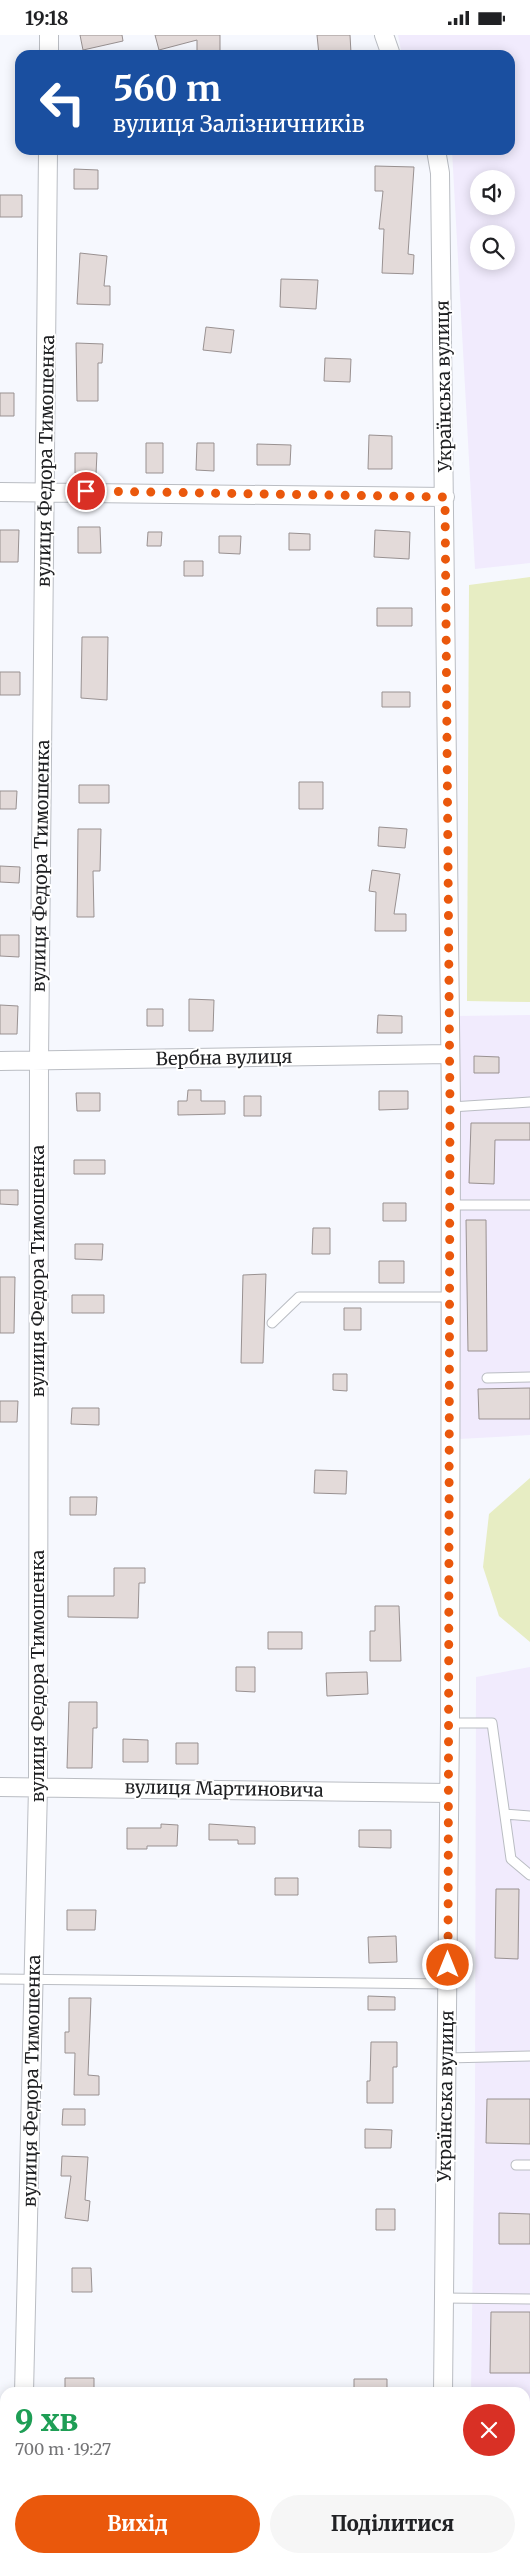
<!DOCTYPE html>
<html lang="uk">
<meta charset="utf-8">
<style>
:root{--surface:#fff;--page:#f6f6f6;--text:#202124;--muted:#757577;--accent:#ea580c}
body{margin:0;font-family:Merriweather,serif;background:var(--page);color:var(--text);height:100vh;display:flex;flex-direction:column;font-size:19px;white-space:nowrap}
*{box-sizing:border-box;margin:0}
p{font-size:16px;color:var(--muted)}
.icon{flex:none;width:28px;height:28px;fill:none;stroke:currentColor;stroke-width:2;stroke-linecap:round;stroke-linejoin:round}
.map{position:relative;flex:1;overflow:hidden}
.panel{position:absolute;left:0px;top:2352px;width:530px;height:176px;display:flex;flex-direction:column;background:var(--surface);border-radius:15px 15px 0 0;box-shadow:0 2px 12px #0003}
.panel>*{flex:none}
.top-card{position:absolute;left:15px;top:15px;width:500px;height:105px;border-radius:15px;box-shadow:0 2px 12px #0003;background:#1a4fa0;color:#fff;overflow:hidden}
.buttons{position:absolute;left:470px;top:135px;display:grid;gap:10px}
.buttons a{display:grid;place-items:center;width:45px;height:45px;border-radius:50%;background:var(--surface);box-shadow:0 2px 12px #0003;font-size:25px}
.pin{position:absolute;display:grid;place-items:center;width:42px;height:42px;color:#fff;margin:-21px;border:2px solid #fff;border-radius:50%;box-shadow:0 1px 5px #0007}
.me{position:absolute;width:55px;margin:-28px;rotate:0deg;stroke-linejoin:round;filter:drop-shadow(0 0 4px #0008)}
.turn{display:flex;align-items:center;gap:18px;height:105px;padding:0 15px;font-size:22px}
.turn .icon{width:65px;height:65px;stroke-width:2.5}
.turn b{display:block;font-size:35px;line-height:42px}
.round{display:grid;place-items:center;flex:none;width:52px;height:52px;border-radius:26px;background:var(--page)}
.headline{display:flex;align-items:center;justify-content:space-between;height:85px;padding:0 15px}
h1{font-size:30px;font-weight:800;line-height:38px;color:#1e9e55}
.cta{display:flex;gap:10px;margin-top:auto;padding:10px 15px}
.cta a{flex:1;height:58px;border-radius:30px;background:var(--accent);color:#fff;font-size:20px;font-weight:800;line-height:58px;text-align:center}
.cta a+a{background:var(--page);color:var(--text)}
.status{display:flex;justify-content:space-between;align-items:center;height:35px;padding:0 25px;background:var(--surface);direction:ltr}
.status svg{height:14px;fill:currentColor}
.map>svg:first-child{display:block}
</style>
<div class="status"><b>19:18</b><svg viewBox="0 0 49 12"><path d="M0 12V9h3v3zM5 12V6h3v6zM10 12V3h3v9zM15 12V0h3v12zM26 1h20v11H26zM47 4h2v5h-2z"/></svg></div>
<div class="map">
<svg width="530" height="2528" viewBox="0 0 530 2528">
<rect width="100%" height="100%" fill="#f6f8fe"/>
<path fill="#f1ebfd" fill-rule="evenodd" d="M398,0H530V528L475,534L452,115H510V20H402ZM479,144H506V171H479ZM479,199H506V226H479Z
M530,980V1400L459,1404L457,981Z
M530,1632V2528H466L467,2524H525V2358L471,2357L475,2065L476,1642Z"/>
<path fill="#e7edc3" d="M530,542V967L467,966L469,550Z
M530,1443V1607L499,1581L483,1532L489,1479Z"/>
<path fill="#e3dad9" stroke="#999191" d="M80,0H122L123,6L83,15Z
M155,0H220V20H197V5L159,15Z
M317,0H350L351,18L319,20Z
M375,131L414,132L408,219L414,220L413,239L382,238L384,194H379L383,156H375Z
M74,134L98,135V154H74Z
M0,160H22V182H0Z
M80,218L107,221L104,251H110V270L77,269Z
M281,244L318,245L316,274L280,272Z
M206,292L234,295L231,318L203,315Z
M76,308L103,309L102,328H98V366H77Z
M325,323L351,324L350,347L324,346Z
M0,358H14V381H0Z
M369,400L392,401V434H368Z
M146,408H163V438H146Z
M197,408H214V436L196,435Z
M257,409L291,410L290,430H257Z
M75,418H97L96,439L75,438Z
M78,492H100L101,518H78Z
M0,495H19L18,527H0Z
M375,495L410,497L409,524L374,522Z
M148,497H162L161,511H147Z
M289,498L310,499V515H289Z
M219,501H241L240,519L219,518Z
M184,526H203V541H184Z
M377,573H412V591H377Z
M82,602H108L107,665L81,663Z
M0,637H20V660H0Z
M382,657H410V672H382Z
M299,747H323V774H299Z
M79,750H109V768H79Z
M0,756H17L16,774H0Z
M379,792L407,794L405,813L378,811Z
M78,794H101L100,836H93L94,882H77Z
M0,831L20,832L19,848L0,847Z
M372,835L400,839L394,879H406V896H375L376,857L369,856Z
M0,900H19V922L0,921Z
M189,964L214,965L213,996H189Z
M0,970L18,971L17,999H0Z
M147,974H163V991H147Z
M378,980L402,981V998H377Z
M474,1021L499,1022V1038H474Z
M188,1055H201V1066H225V1079L178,1080V1066H187Z
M379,1056H408V1074L379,1075Z
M76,1058H100V1076H77Z
M244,1061H261V1081H244Z
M471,1088H530V1105H495L494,1149L469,1148Z
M74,1125H105V1139H74Z
M0,1155H18V1170L0,1169Z
M383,1168H406V1186H383Z
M466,1185H486L487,1316H468Z
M313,1193H330V1219H312Z
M75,1209H103L102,1225L75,1224Z
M379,1226H404V1248H379Z
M266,1239L263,1328H241L243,1240Z
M0,1242H15L14,1298H0Z
M72,1260H104V1278H72Z
M344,1273H361V1295H344Z
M333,1339H347V1356L333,1355Z
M530,1353V1384H479L478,1354Z
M0,1366H18L17,1387H0Z
M72,1373H99V1390L71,1389Z
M315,1435L347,1436L346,1459L314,1458Z
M70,1462H97L96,1480H70Z
M114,1533H145V1548H139L138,1583L68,1582V1561H114Z
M375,1571H399L401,1626H370V1596H375Z
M268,1597H302V1614H268Z
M236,1632H255V1657L236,1656Z
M367,1637L368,1659L327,1661L326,1638Z
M69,1667H97V1693H93L92,1733H67Z
M123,1704L148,1705V1727H123Z
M176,1708H198V1729H176Z
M161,1789L178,1790L177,1811H147V1814H127V1793H161Z
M209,1789L255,1792V1809H238V1805H209Z
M359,1795H391V1813L359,1812Z
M275,1843H298V1860H275Z
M496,1854H519L518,1924L495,1923Z
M67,1875H96L95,1895H67Z
M396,1901L397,1927L369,1928L368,1902Z
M368,1961L395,1962V1975H368Z
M69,1963H91L88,2040L99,2041V2060H74L75,2018H65V1997H69Z
M371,2007H397V2032H393V2068H367V2046H370Z
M487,2064H530V2109L486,2108Z
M63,2074H85V2090H62Z
M365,2094L392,2095L391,2113H365Z
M62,2121L88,2122L85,2165L90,2166L88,2186L65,2183L71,2141H61Z
M376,2174H395V2195H376Z
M499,2178L530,2179V2209H499Z
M72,2233H91L92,2257H72Z
M491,2277H530V2338H490Z
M65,2343H94V2358H65Z
M354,2344H387V2358H354Z"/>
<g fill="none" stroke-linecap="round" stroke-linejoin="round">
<g stroke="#babdc3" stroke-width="11">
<path id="service" d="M451,1072L530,1067
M450,1170H530
M272,1288L299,1262H450
M487,1343L530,1342
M450,1688H492L511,1824L530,1840
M505,1779L530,1781
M0,1944L448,1949
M447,2023L530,2021
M516,2130H530
M444,2263L530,2264
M525,2441H530"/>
</g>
<g stroke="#babdc3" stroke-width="20">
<path id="minor" d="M384,0L391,20
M49,20V0
M436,115L440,138L451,1072L450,1688L443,2358
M0,457L445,462
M0,1026L449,1019
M0,1752L449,1758
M24,2358L38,1752L39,1026L48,115
M20,2528V2524
M441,2528V2524"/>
</g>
<use href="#service" stroke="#fff" stroke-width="9"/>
<use href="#minor" stroke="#fff" stroke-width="18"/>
</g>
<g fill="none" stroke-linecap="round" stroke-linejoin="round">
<path stroke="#ea580c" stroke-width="9" stroke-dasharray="0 16.2" d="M86,456L445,462L450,1072L448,1930"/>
</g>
<g text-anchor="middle" stroke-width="4" stroke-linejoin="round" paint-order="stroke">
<g font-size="18" fill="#1e1f21" stroke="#fff">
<text transform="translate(444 351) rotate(-91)" y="6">Українська вулиця</text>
<text transform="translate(46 426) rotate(-89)" y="6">вулиця Федора Тимошенка</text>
<text transform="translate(41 831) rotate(-89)" y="6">вулиця Федора Тимошенка</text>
<text transform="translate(224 1023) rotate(-1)" y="6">Вербна вулиця</text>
<text transform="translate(38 1236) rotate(-90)" y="6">вулиця Федора Тимошенка</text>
<text transform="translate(38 1641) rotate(-90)" y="6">вулиця Федора Тимошенка</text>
<text transform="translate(224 1754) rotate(1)" y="6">вулиця Мартиновича</text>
<text transform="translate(32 2046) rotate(-89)" y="6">вулиця Федора Тимошенка</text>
<text transform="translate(446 2061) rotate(-89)" y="6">Українська вулиця</text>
</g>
</g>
</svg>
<div class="buttons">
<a><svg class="icon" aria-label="sound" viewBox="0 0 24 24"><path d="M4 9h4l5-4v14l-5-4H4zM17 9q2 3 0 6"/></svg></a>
<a><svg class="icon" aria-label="search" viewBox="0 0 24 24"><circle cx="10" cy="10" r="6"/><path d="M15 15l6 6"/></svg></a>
</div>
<div class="pin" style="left:86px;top:456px;background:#d93025"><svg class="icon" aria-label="arrive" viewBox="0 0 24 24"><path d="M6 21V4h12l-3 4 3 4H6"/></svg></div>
<svg class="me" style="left:448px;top:1930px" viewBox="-20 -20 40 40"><circle r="17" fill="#ea580c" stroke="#fff" stroke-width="3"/><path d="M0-11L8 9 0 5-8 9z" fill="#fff"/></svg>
<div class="top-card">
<div class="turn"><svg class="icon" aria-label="left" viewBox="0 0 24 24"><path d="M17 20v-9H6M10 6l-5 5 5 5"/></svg><div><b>560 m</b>вулиця Залізничників</div></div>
</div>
<section class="panel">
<div class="headline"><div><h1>9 хв</h1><p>700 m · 19:27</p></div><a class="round" style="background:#d93025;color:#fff"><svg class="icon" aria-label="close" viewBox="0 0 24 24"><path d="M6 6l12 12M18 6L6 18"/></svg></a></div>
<div class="cta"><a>Вихід</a><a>Поділитися</a></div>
</section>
</div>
